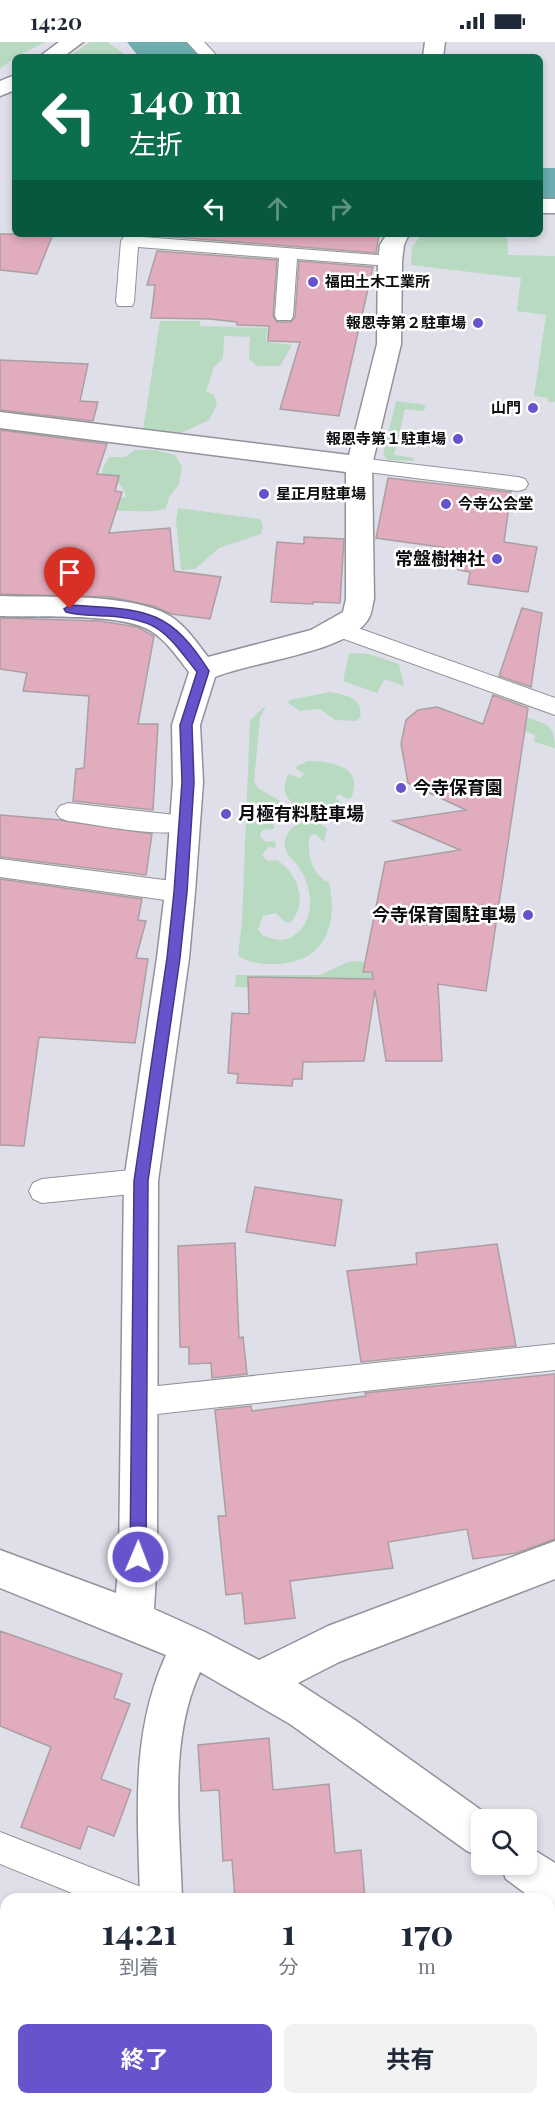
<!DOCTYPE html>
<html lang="ja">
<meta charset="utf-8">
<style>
:root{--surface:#fff;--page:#f2f2f3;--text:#1f2937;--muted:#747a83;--accent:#6654cd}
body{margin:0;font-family:"Playfair Display","Noto Sans JP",serif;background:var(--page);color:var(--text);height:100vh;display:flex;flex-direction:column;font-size:22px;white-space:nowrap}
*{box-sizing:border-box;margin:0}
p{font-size:20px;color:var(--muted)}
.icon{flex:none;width:33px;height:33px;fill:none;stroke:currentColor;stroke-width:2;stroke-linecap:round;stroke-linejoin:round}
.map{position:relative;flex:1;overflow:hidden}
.side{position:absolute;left:0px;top:1851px;width:555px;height:212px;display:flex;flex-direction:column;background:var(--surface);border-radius:18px 18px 0 0;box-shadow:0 3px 9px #0003}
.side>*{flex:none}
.banner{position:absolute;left:12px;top:12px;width:531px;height:183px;border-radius:9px;box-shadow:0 3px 9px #0003;background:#0b6e4f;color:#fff;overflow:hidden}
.buttons{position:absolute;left:471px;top:1767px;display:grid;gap:12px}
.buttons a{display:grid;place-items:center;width:66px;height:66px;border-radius:9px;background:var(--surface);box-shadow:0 3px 9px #0003;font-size:30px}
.pin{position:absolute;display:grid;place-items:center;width:51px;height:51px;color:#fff;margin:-62px -26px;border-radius:50% 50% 50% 0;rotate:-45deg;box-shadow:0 0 6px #0007}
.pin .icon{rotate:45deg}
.me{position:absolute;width:66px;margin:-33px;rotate:1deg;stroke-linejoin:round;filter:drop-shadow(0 0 4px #0008)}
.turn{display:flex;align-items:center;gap:21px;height:126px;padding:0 18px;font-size:27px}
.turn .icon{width:78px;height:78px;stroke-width:2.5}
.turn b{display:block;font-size:42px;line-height:51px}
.lanes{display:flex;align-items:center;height:57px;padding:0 18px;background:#0003;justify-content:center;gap:30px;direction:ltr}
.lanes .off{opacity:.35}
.eta{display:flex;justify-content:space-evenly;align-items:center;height:102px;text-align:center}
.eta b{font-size:36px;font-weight:700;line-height:42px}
.action{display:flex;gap:12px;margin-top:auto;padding:12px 18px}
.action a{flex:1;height:69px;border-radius:9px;background:var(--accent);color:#fff;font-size:24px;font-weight:700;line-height:69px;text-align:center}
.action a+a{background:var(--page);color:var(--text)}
.status{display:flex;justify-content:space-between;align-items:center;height:42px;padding:0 30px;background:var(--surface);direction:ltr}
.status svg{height:16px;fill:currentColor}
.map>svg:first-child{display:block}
</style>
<div class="status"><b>14:20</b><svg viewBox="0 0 49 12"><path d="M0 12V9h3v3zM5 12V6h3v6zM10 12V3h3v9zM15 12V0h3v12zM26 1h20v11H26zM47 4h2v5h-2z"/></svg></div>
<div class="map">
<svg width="555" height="2062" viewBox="0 0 555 2062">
<rect width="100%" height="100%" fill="#dfdfe9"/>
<path fill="#b8dac1" d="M0,0H46L15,15L0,27Z
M90,0H107L129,15H69Z
M422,192H507L508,213L555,214V360H548V356L534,354L546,273L517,269L521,236L411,223L412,205Z
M160,279H200V284L267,286L266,300L292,303L280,324H257L249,317L250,295L224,294L223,316L214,325L206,349L214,353L217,363L209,378L179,392L143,388Z
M396,359L426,363L424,369L405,367L394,413L414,416V419L388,418L383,413Z
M135,408H155L175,413L182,425L179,442L169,455L166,467C144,472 123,467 101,469L117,457L126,455C122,441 117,437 102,436L103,426L109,415H125Z
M178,466L260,477L263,484L261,492L219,506L195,527L181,528L176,479Z
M349,611L369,612L399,622L404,644L385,637L377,651L343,639Z
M330,650C346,653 364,656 360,676L356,679L335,678L320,667L300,669L288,661L290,658Z
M266,663L260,676L254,739L258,746L280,759L276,770L265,768L261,771L260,776C263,782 267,782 274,781V787L263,788L260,792L261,796L266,800L275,799L276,806L268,805L262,813L268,819L277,818C298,832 309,861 290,881L285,880L276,871L263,874L258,887L262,893C274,898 285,901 296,892C317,875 312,843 298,824C293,818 287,814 285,805C282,782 313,771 327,787L324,800L315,792L310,794C306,809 312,835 329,840C339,884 324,922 274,922C261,922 250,921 238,914L242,878L250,678Z
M523,674C543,681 555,681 555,706L534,700L535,693L506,683Z
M308,719C330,719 365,724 351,756L347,757L339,752L335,756L343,762L342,766C320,781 269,762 289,732L300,736L305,732L296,727L297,724Z
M359,919L370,922L385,949L235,945L236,933H320L348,920Z"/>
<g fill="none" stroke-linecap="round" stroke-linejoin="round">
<path fill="#6dacaf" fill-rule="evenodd" d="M127,0H187L199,15H139Z
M540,126H555V162H540Z"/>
</g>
<path fill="#e1acbd" stroke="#ab9fa2" stroke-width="1.5" d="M0,192H53L37,232L0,228Z
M161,192H379L376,211L161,194Z
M157,209L277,218L273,274L277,280H291L295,275L299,219L373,225L339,374L280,367L300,300L268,299L269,284L237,283V280L210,277L151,276L155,243H147Z
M0,318L88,322L80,359L98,360L93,379L0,368Z
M0,388L107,402L97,432L119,434L115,449L122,450L109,491L170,486L174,529L221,535L210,577L172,572L153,564L111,555L0,552Z
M388,436L511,450L504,500L537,505L528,550L468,542L470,530L458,528L462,508L376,496Z
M304,495L344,497L340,561L313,560V562L271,560L277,500L304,502Z
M522,566L542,571L531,645L499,634Z
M0,576L100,579L137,585L154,594L138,682H158L153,768L73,759L76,727L84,726L89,654L23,649L27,631L0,627Z
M493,653L528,666L486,949L438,942L442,1019H386L375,948L364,1019L303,1020L302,1037H293L292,1044L237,1041L238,1032L228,1031L232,971L249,972L248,935L373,937L372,930H363L385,820L460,808L393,779L466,768L408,741L401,702L406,678L418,668L437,665L483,682Z
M0,773L60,778L152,792L146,833L0,815Z
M0,837L142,857L138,878L146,879L136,916L148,917L135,1001L39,995L24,1104L0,1103Z
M255,1145L342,1158L335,1204L246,1190Z
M235,1201L239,1296L243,1295L247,1332L212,1336L211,1321L189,1322V1305H180L178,1204Z
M497,1202L516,1304L361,1320L347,1229L417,1222L416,1211Z
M555,1332V1497L517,1511L473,1517L467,1487L388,1500L393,1526L290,1539L295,1576L245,1582L242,1551L226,1553L218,1474H226L215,1368L251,1364L252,1369L366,1354L365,1351Z
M0,1589L122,1632L114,1656L130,1662L101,1737L131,1748L114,1794L88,1784L80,1807L21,1785L51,1705L0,1684Z
M269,1696L273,1748L329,1742L335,1811L361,1808L365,1857H235L232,1818L223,1819L219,1748L201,1749L198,1703Z"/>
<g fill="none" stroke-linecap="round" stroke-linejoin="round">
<g stroke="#92929c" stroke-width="2">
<path id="lane" d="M187,0H204L218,15H201Z
M130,194L390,214L396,215L399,219L396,223L390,224L297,217L293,274L291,278H277L275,274L279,216L138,205L134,260L132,264H118L116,260L121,199L124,195Z
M359,416L518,435L525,437L528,442L525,447L518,449L352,428L349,423L352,418Z
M341,580L555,656V673L333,593L330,588L333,583Z
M68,761L193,775L197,781L193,787C163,797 101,783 68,779L60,776L56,770L60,764Z
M0,817L180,840L188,843L192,850L188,857L180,860L0,835Z
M141,1127L150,1131L154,1139L150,1147L141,1151L42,1161L33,1157L29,1149L33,1141L42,1137Z
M555,1302V1328L139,1374L129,1370L125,1360L129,1350L139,1346Z
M0,1790L141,1845L146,1857H87L0,1822Z"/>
</g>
<g stroke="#92929c" stroke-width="3">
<path id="street" d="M59,0H83L63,15H39Z
M425,0H445L443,15H423Z
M15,33V48L0,54V39Z
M540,157H555V171H540Z
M387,192H409L404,203L402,219L401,302L372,423L374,557C372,564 372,573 367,579C346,610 251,620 215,635L200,683L203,740L195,850L189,916L158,1139L157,1515L154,1567L205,1590L259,1618L328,1584L555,1499V1537L339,1620L298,1641L355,1678L495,1778H482V1815L467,1809L290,1682L200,1630C168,1699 180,1783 182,1857H140C138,1772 130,1692 166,1613L0,1546V1508L116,1551L119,1515L124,1139L157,916L165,850L173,740L172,683L189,630C178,616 167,599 151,589C121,570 38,576 0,574V554C48,556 129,550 170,574C186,584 197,601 208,615L311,588L343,570L346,557V430L0,386V370L349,413L377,302L378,219L380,203Z
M526,1803L555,1821V1868L549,1866V1857H533L506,1837L500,1822H526Z
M142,2056H188V2062H142Z"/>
</g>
<use href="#lane" fill="#fff" fill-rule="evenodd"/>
<use href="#street" fill="#fff" fill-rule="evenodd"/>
</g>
<path fill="#6654cd" stroke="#423785" stroke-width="1.5" d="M70,563C140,568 168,563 209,629L192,683L194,740L187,850L180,916L148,1139L146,1515L143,1521L138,1523L132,1521L130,1515L134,1139L167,916L174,850L182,740L180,683L197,630C166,591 160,577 107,574C94,573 79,574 66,570L64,567Z"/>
<g fill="#6654cd" stroke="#fff" stroke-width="2">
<circle cx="313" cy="240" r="6"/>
<circle cx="478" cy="281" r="6"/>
<circle cx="533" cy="366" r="6"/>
<circle cx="458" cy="397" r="6"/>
<circle cx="264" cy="452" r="6"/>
<circle cx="446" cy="462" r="6"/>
<circle cx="497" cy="517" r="6"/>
<circle cx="401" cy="746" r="6"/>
<circle cx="226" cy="772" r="6"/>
<circle cx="528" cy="873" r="6"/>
</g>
<g text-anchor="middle" stroke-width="5" stroke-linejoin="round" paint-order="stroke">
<g font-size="15" font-weight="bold" fill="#0e0e12" stroke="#fff" text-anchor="start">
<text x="325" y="245">福田土木工業所</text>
<text x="466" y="286" text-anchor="end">報恩寺第２駐車場</text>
<text x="521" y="371" text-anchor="end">山門</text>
<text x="446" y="402" text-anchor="end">報恩寺第１駐車場</text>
<text x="276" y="457">星正月駐車場</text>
<text x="458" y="467">今寺公会堂</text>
</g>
<g font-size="18" font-weight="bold" fill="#0e0e12" stroke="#fff" text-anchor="end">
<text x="485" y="523">常盤樹神社</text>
<text x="413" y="752" text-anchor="start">今寺保育園</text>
<text x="238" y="778" text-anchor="start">月極有料駐車場</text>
<text x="516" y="879">今寺保育園駐車場</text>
</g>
</g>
</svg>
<div class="buttons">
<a><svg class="icon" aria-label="search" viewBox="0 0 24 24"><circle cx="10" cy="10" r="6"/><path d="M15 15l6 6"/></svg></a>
</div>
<div class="pin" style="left:70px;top:567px;background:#d93025"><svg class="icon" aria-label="arrive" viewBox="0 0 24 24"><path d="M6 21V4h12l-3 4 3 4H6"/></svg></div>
<svg class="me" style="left:138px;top:1515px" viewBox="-20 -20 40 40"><circle r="17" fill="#6654cd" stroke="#fff" stroke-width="3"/><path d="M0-11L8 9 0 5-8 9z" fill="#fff"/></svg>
<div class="banner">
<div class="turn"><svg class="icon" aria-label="left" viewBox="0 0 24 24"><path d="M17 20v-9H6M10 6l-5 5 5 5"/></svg><div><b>140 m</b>左折</div></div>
<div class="lanes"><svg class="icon" aria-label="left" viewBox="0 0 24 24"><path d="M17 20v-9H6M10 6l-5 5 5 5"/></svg><svg class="icon off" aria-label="ahead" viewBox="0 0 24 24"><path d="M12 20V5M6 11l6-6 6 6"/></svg><svg class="icon off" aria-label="right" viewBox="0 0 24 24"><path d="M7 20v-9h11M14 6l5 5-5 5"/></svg></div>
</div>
<section class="side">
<div class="eta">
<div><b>14:21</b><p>到着</p></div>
<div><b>1</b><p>分</p></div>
<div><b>170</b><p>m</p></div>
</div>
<div class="action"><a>終了</a><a>共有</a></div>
</section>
</div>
